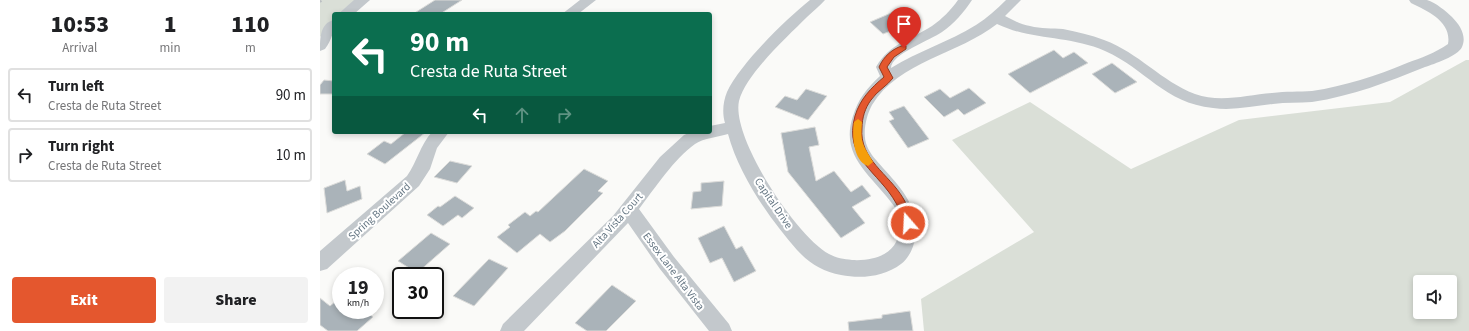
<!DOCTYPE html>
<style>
:root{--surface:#fff;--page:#f2f2f2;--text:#202124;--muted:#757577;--line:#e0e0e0;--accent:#e4572e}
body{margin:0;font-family:"Source Sans 3",sans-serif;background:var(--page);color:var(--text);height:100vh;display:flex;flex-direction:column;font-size:15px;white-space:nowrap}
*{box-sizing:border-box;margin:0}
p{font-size:13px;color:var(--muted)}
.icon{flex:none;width:22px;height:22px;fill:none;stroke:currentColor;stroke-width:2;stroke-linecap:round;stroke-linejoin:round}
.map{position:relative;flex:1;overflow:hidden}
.panel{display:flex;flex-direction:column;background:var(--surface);width:320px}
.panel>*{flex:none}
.top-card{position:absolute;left:12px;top:12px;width:380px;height:122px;border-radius:4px;box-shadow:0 2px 6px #0003;background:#0b6e4f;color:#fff;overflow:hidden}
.tools{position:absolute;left:1093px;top:275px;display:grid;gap:8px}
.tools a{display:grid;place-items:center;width:44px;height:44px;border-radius:4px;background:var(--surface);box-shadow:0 2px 6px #0003;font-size:20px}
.speed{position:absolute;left:12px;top:267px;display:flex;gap:8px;font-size:20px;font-weight:700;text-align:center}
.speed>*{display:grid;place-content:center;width:52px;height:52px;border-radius:50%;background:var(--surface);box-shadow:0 2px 6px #0003;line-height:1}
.speed small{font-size:10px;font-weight:400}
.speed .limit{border:2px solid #111;border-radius:6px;background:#fff;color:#111}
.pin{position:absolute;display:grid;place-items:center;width:34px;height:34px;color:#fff;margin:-41px -17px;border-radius:50% 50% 50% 0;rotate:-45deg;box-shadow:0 0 4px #0007}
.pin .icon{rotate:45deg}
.me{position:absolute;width:44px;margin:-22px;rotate:341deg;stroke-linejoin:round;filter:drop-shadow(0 0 3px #0008)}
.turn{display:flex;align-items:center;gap:14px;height:84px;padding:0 12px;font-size:18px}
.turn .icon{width:52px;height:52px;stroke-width:2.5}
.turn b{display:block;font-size:28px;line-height:34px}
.lanes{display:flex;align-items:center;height:38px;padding:0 12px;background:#0003;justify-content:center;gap:20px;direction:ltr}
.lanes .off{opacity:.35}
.eta{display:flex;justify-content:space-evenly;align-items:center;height:68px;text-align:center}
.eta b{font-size:24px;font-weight:800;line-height:28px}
.cta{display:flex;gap:8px;margin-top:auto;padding:8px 12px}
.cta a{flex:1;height:46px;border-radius:4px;background:var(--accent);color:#fff;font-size:16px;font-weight:800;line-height:46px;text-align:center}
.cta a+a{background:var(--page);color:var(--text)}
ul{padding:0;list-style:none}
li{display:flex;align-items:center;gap:12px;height:54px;margin:0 8px 6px;padding:0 4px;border:2px solid var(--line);border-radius:4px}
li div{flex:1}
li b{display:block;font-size:15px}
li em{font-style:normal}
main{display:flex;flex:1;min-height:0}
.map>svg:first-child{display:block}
</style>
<main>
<section class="panel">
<div class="eta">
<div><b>10:53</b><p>Arrival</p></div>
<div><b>1</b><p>min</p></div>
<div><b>110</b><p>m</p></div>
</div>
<ul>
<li><svg class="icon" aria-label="left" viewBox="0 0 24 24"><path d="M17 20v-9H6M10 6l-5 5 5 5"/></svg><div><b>Turn left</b><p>Cresta de Ruta Street</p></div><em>90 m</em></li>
<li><svg class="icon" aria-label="right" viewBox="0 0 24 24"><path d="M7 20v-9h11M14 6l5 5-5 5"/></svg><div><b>Turn right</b><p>Cresta de Ruta Street</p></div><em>10 m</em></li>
</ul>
<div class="cta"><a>Exit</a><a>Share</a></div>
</section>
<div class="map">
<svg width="1149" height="331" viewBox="0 0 1149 331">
<rect width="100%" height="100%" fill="#fafaf8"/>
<path fill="#dadfd7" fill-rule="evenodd" d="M0,0H35L18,14H14V18L0,37Z
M1146,60H1149V331H604L601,299L714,232L632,140L710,102L811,169L919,120L1070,102ZM1100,282H1130V312H1100Z"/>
<path fill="#aab3b9" stroke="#dcdcda" d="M115,0H142L120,14H93Z
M578,10L591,23L563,34L550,22Z
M734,50L743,58L754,52L768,63L710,93L688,74Z
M792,63L817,82L795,93L772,74Z
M4,80L14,81V94H0V85Z
M649,88L666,103L644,115L638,109L624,117L604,97L620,89L630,98Z
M486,89L507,96L488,120L455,107L465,96L477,100Z
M584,106L609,139L588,148L569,121L574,119L569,112Z
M495,127L499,145L489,147L496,181L514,171L531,192L542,185L551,196L532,207L545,223L521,238L468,172L461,133Z
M86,132H106L65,164L47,154L64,141L71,144Z
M130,161L152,166L137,183L114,177Z
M264,169L288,181L278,191L283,193L245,231L230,242L220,234L197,253L177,237L190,227L188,225L205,212L210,216L216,211L218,212Z
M25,180L27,191L40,186L42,199L7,213L4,188Z
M404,181L402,206L371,209L373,192L381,191V183Z
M135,196L154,208L142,218L138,215L123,226L107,215L118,206L120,207Z
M404,226L416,249L422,246L436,271L414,282L402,258L390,263L378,238Z
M111,233L130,244L97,273L78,261Z
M169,259L188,268L154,306L133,296Z
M292,285L316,301L286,331H267L255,323Z
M21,297V310H44L53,317L37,331H8L0,325V298L10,306Z
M590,311L593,331H529L528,322L562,318V315Z"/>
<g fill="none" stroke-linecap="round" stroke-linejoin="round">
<path stroke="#bbbfc2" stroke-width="2" stroke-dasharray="2 2" stroke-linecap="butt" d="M0,2L2,0"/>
<path fill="#c3c8cc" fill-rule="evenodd" d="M34,0H50L34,14H18Z
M260,0H276L258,14H242Z
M490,0H505C500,6 493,11 487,17C467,37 426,74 419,101C411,138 477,237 509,254C516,258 524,259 532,260C568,262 590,242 574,206C553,176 519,157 533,116C538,99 547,88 560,76L556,67C570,43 590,40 612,26C622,19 631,10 638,0H652C644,12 634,24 622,32C611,40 571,54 571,68C598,51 629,42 656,25C667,18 677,9 686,0H701L685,16C693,20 701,25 710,26C721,29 732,28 743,29C757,32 771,35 784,40C819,53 841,81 875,94C900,103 927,95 952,93C966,91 979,92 992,91C1025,86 1056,76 1087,63C1101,58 1115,53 1128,44C1132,22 1108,11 1091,3L1089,0C1095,0 1102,0 1107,0C1116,3 1126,11 1132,17C1140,25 1147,36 1142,47C1138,56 1114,64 1105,67C1068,82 1032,96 992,102C979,103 966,102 953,104C933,106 913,111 893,108C844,103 826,69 785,51C748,35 713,41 677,24C639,54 579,61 552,105C546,116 542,134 547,146C550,154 557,161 563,168C581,188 601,209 595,238C594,247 589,258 581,264C564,277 541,279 521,275C503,272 489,263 477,250C449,218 419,175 408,134C398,137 384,138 375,144C354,159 335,188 319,209L354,257L409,324L412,331H389L340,269L308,223L204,331H180L183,324L293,216L340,157L364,135L371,132H390V126L405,123C402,113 403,102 407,92C420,64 465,20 490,0Z
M14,20C14,32 12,39 5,49L0,51C0,38 0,23 14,20Z
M112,132H129L117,148L110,169L99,186L7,269L0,271V251L87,176C97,162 100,145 112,132Z"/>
</g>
<path fill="#e4572e" stroke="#94391e" d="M584,45L586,46V49L574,57L567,67L573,78C567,86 557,91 551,100C545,108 542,118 542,128C539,159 569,174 583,198C588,206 591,214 593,223L591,226H585L583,223C581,216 580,209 576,203C559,172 523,158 535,116C540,99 551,88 564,77L559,67C564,56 572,49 584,45Z"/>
<path fill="#f59e0b" d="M538,119L542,122C540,144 543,144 553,162L548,166C533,161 532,135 534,122Z"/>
<g text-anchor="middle" stroke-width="4" stroke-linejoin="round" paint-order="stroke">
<g font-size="11" fill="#657683" stroke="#fff">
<text transform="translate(454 203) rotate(56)" y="4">Capital Drive</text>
<text transform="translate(59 211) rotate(-42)" y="4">Spring Boulevard</text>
<text transform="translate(297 220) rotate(-48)" y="4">Alta Vista Court</text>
<text transform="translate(354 271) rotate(53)" y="4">Essex Lane Alta Vista</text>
</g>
</g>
</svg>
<div class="tools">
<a><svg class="icon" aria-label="sound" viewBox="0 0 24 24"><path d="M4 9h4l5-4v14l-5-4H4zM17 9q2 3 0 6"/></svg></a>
</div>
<div class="speed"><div>19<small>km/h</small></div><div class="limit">30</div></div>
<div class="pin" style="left:584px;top:48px;background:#d93025"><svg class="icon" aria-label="arrive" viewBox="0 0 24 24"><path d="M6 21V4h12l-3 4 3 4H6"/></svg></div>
<svg class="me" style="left:588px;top:223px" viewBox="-20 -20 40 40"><circle r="17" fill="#e4572e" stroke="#fff" stroke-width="3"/><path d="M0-11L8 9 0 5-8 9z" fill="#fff"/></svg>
<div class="top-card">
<div class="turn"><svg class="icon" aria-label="left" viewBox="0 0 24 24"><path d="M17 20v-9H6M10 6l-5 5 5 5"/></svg><div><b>90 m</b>Cresta de Ruta Street</div></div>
<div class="lanes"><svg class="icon" aria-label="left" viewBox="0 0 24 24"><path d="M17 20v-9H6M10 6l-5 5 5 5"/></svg><svg class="icon off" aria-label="ahead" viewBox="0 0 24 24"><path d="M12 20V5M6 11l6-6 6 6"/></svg><svg class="icon off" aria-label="right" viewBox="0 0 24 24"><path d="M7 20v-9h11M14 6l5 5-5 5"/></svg></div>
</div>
</div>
</main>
